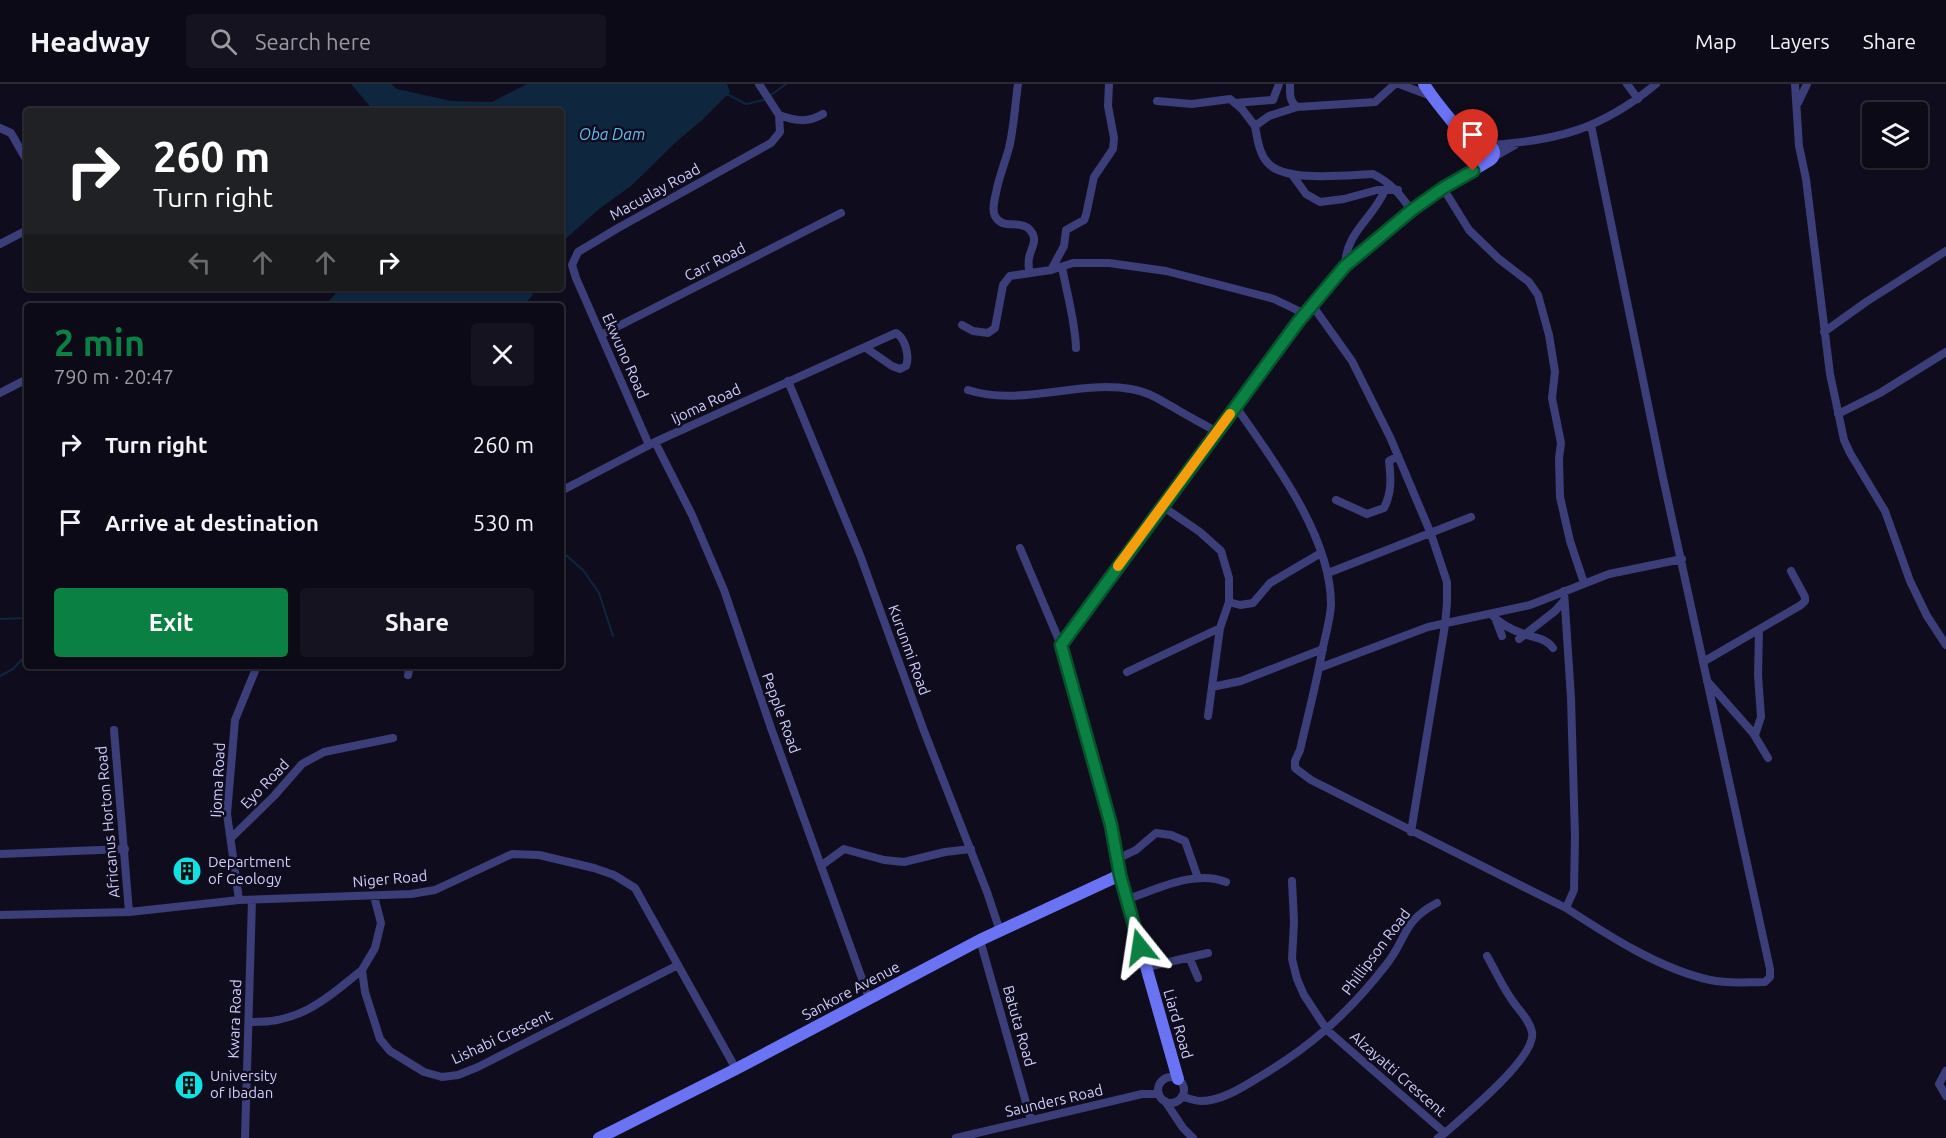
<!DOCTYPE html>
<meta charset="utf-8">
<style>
:root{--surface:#0b0a16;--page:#14131f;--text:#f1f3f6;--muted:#9a9aa1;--line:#2b2b35;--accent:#0b8043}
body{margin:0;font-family:Ubuntu,sans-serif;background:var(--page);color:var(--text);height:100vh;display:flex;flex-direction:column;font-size:22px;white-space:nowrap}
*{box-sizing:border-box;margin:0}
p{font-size:20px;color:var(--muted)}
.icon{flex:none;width:33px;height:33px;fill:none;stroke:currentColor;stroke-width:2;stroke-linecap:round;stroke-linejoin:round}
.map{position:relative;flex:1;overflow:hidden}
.sheet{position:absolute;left:24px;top:219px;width:540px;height:366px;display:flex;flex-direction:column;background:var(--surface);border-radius:6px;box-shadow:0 2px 4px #0004,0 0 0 2px var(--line)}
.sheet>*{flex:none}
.top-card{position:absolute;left:24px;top:24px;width:540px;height:183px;border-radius:6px;box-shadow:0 2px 4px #0004,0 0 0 2px var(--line);background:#202124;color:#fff;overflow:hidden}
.controls{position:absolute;left:1862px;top:18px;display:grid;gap:12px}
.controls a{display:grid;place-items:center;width:66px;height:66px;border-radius:6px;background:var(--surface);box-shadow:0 2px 4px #0004,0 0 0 2px var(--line);font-size:30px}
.pin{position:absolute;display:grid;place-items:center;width:51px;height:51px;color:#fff;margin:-62px -26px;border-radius:50% 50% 50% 0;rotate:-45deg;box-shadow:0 0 6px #0007}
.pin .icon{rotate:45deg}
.me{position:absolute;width:66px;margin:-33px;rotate:345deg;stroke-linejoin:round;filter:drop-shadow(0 0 4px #0008)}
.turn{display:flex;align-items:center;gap:21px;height:126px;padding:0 30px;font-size:27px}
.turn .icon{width:78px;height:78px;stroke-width:2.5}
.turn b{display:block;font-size:42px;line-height:51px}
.lanes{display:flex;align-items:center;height:57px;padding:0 30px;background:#0003;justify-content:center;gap:30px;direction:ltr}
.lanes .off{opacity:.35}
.round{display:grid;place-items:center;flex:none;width:63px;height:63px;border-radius:6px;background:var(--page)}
.overview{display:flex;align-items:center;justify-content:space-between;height:102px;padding:0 30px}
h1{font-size:36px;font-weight:700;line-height:45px;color:var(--accent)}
.primary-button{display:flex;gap:12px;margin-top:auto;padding:12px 30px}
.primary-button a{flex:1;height:69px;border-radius:6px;background:var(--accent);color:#fff;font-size:24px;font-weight:700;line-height:69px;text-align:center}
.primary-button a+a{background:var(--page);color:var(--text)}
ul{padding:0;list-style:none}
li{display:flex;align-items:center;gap:18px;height:78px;padding:0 30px}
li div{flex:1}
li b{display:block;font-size:22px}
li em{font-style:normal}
header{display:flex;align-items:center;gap:36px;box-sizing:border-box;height:84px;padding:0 30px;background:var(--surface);border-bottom:2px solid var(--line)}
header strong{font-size:28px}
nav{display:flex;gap:33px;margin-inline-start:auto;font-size:21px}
.search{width:420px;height:54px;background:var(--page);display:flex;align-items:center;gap:15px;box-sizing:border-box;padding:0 21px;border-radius:6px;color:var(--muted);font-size:22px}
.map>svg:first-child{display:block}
</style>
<header>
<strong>Headway</strong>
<div class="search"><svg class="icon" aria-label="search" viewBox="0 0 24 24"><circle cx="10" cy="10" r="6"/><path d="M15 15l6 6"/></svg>Search here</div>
<nav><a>Map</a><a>Layers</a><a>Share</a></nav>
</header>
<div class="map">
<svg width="1946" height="1054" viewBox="0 0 1946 1054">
<rect width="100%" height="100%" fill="#0f0d1d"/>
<path fill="#0f263f" d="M351,0H391L397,5L451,17L492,18L527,0H727L730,8L701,37L676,58L631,102L599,125L561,159V27H374Z
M340,204H535L532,212L522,222H325Z"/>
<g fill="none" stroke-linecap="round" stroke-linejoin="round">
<path stroke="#0f263f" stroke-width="2" d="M724,11H729L746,20L764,16L786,0
M561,467L583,486L599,509L613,552
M0,535L27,534
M0,592L13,585L27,570"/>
<path stroke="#3b3e79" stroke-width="8" d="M1018,0C1015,21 1014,43 1009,64C1005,78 1000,91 997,104C996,111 991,125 995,132C1002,146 1018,136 1028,144C1040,155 1031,163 1029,174C1028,178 1029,184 1029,188
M1290,0C1290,10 1289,17 1297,23
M1395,0L1375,18L1297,23L1269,32L1255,42C1257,53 1259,69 1267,78C1283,99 1347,91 1373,90C1391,99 1400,110 1411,126
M1399,0L1431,12
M1627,0L1638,15
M1795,0L1799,62L1806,95L1830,290L1844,356L1850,369L1885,427L1910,497L1927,532L1946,561
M1157,17L1192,20L1230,15L1242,25L1255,42
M1235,19L1273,16L1279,0
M1798,19L1807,0
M779,31C795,37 808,39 823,30
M0,44L11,49L27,77
M1488,61C1557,57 1602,45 1656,0
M1492,74L1515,61
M1293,92L1306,110L1320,118L1344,115L1377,106H1398
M1443,104L1469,146L1499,175L1529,198L1538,211L1549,251L1555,288L1552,314L1561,359L1559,374L1560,413L1570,457L1584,499
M0,160L27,146
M1345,182C1346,147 1373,135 1385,106
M1062,183C1067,210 1075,236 1076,264
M1051,186L1064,162L1066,146L1084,136L1086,131L1094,93L1113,65L1114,54L1108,22L1109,0
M1312,221L1352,277L1390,353L1431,450L1447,498V519L1445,541L1411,748
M962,241L973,247L988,249L995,244L1003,201L1010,192L1051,186L1073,179H1109L1166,187L1240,206L1274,215L1305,230
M1824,248L1866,218L1946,167
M601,251L841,129
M788,297L860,471L924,647L987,808L1000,847
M968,306C1021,323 1077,296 1131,305C1149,308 1158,315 1173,323C1187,332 1202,339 1217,348
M0,309L27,295
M1236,323C1274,377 1332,454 1331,522C1330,535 1326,550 1323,563C1317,597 1308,631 1300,666L1295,677V684L1311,696L1566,824L1574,806L1575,753L1571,614L1564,507
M1838,330L1880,309L1946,268
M655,358L692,431L724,506L771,644L869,914
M649,361L576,194L572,181L578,168L618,144L771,59L780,48L779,31L759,0
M561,407L655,358L896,249C905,254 910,272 906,282L900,285L892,282L866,264
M1336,416L1367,430L1384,424C1392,408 1391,394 1389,377L1398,372
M1162,422L1200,448L1221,467L1229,494V518L1220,544L1208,632
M1020,464L1061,561
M1328,489L1471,433
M1229,518L1240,521L1253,519L1270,499L1321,469
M1491,530C1499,539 1512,546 1524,550C1535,554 1546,554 1553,564
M1496,536L1502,552
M1519,555L1555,527L1564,517
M1703,578L1801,521L1805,517V513L1791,487
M1319,584L1428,543L1530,521L1609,490L1682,475
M1127,588L1220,544
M408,591L410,582
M1707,597L1753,649L1768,674
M1212,603L1241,597L1323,565
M114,646L129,828
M1755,651L1761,633L1758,591L1759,546
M231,754L274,712L302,680L324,668L393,654
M0,770L125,765
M1117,775L1136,766L1156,749L1171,751L1185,757L1198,794
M822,781L844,765L884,776L904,778L945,768L971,765
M1292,797L1294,838L1292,875L1297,895L1304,911L1327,946L1445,1049L1438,1054
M374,812L381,839L375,864L362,886L365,908L380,955L390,967L424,988L442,993L458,991L478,983L678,881
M1127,815C1156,806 1195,785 1226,798
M239,816L227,730L235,636L257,582
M1566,824C1609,852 1660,885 1710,896C1728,900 1747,898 1765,898L1770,893V885L1663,394L1591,41
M0,831L129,828L239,816L411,810L435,806L512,770L539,771L594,784L614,791L635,804L736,985
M980,856L1031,1036
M1190,875L1198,894
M1147,883L1208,869
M249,938C299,940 325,916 362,886
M1946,987L1939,1000L1946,1012
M1158 1006a13 13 0 1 1 26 0a13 13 0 1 1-26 0Z
M1183,1013C1188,1014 1195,1017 1201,1017C1220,1017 1240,1005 1256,995C1309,964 1348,930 1386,881C1407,855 1402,837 1437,819
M1165,1017L1183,1044L1193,1054
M1445,1049C1464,1032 1537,973 1532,948C1529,934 1517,925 1510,913C1501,900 1495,886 1487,872
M245,1054L252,816
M956,1054L1142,1010H1159"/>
<path stroke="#6b73f5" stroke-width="12" d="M1424,0C1439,25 1461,45 1477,70
M1478 69a8 8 0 1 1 16 0a8 8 0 1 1-16 0Z
M1178,995L1120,791L1111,741L1061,561L1298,239L1345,182L1411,126L1443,104L1490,76
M599,1054L736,985L980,856L1120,791"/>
</g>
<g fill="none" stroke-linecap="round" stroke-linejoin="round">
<g stroke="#07532c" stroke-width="15">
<path id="route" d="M1140,863L1120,791L1111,741L1061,561L1298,238L1345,182L1412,126L1443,104L1473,87"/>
</g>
<use href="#route" stroke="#0b8043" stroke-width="10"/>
<path stroke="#f59e0b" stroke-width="10" d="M1118,482L1230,330"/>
</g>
<defs>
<g id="building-disc" transform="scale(1.5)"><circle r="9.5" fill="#10e1e4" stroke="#0f0d1d"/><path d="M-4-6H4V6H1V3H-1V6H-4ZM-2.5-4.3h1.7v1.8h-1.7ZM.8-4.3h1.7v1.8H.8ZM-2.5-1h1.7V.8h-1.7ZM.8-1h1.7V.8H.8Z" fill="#111"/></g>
</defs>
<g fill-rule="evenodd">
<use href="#building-disc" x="187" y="787"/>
<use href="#building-disc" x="189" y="1001"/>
</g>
<g text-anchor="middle" stroke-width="5" stroke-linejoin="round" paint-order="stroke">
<g font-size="15" fill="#cecdfb" stroke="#0f0d1d">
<text transform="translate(655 108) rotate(-29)" y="5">Macualay Road</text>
<text transform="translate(715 178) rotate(-27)" y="5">Carr Road</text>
<text transform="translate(625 272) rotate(66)" y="5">Ekwuno Road</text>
<text transform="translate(706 320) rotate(-25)" y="5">Ijoma Road</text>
<text transform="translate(909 566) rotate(70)" y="5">Kurunmi Road</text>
<text transform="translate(781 629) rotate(70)" y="5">Pepple Road</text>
<text transform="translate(218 696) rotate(-87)" y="5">Ijoma Road</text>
<text transform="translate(265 700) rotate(-46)" y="5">Eyo Road</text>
<text transform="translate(108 738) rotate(-95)" y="5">Africanus Horton Road</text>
<text transform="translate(390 795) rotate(-5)" y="5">Niger Road</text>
<text transform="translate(1376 868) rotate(-53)" y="5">Phillipson Road</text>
<text transform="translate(851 907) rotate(-28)" y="5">Sankore Avenue</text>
<text transform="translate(235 935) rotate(-88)" y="5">Kwara Road</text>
<text transform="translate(1178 940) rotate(74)" y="5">Liard Road</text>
<text transform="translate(1019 942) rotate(74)" y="5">Batuta Road</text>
<text transform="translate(502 953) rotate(-25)" y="5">Lishabi Crescent</text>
<text transform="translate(1398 990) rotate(41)" y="5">Alzayatti Crescent</text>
<text transform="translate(1054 1017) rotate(-13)" y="5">Saunders Road</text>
</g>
<g font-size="15" fill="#cecdfb" stroke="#0f0d1d" text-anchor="start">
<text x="208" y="783">Department<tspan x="208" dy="17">of Geology</tspan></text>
<text x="210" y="997">University<tspan x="210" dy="17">of Ibadan</tspan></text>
</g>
<g font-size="16" font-style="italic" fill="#62bdf4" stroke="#0f0d1d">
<text x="612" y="56">Oba Dam</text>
</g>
</g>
</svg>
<div class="controls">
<a><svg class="icon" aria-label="layers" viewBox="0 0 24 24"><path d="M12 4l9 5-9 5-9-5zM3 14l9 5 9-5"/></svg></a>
</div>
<div class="pin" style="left:1473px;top:87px;background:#d93025"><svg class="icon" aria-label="arrive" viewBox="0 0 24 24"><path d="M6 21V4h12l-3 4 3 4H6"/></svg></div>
<svg class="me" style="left:1140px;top:863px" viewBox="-20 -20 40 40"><path d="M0-17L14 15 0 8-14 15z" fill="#0b8043" stroke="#fff" stroke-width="4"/></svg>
<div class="top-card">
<div class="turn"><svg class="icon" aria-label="right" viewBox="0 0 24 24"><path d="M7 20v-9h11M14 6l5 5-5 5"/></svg><div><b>260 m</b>Turn right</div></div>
<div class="lanes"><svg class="icon off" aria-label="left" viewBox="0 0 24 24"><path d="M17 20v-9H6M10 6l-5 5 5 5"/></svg><svg class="icon off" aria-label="ahead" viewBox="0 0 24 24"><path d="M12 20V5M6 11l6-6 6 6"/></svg><svg class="icon off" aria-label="ahead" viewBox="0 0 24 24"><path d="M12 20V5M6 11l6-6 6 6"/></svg><svg class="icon" aria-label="right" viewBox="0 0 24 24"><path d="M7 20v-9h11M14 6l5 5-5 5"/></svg></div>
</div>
<section class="sheet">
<div class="overview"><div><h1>2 min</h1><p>790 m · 20:47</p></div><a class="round"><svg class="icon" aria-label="close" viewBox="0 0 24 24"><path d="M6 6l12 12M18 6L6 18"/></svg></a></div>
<ul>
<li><svg class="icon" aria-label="right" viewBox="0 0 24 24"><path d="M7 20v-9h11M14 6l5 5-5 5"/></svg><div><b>Turn right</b></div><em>260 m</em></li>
<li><svg class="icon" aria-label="arrive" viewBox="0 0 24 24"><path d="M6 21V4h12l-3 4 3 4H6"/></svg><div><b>Arrive at destination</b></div><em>530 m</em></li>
</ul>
<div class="primary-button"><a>Exit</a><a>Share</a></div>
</section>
</div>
